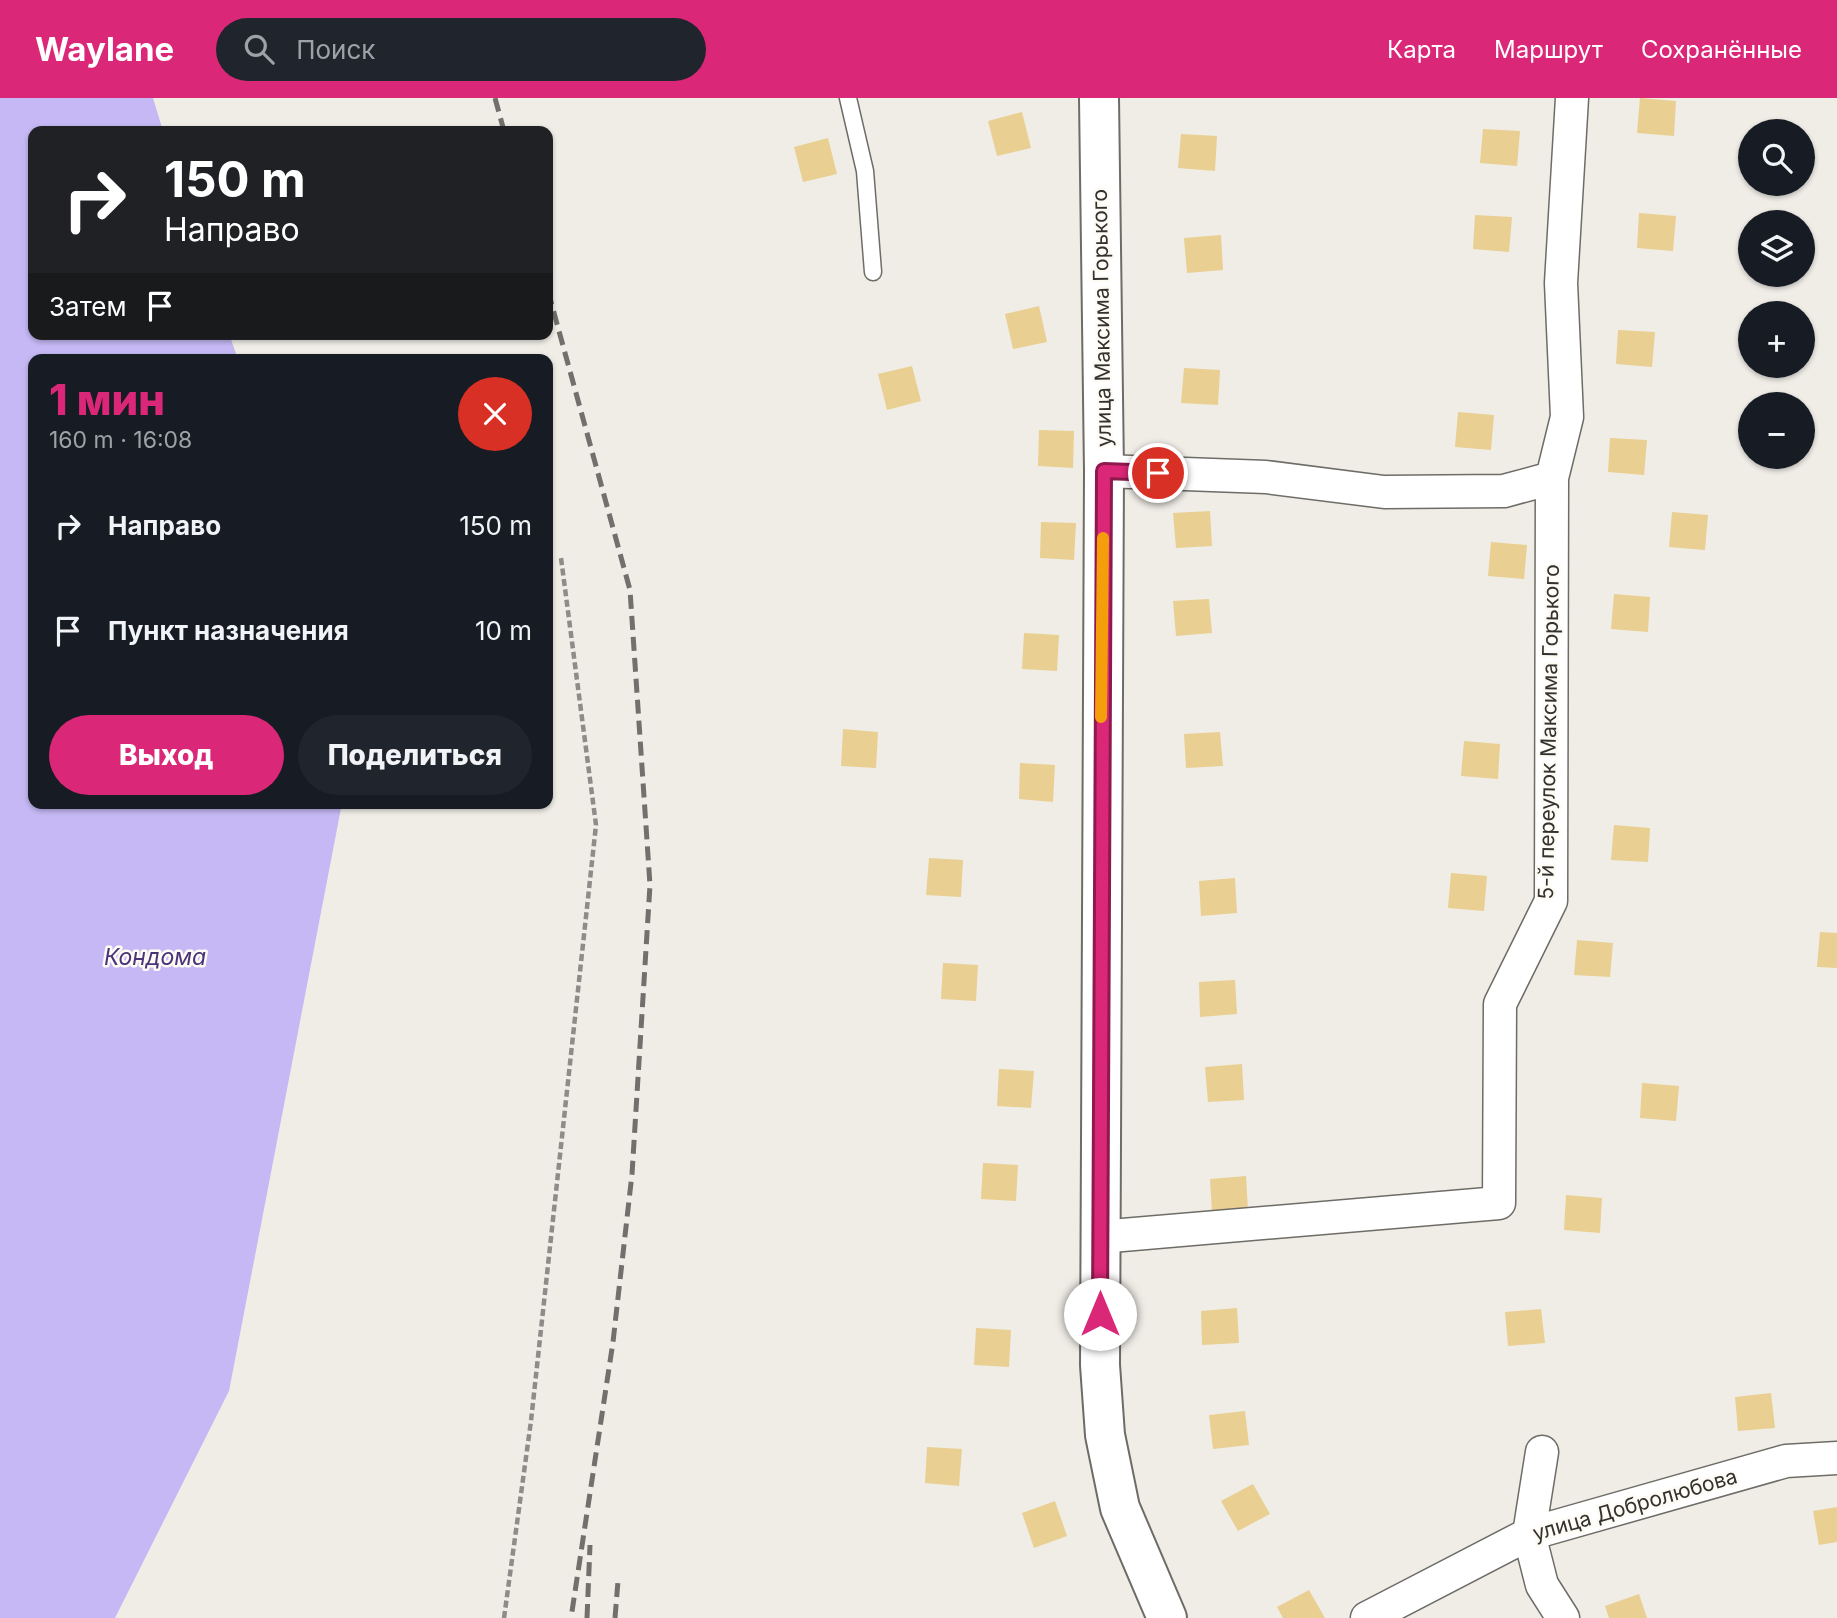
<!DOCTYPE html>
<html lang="ru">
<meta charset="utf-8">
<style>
:root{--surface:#171b24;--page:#20242c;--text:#f1f3f6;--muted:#9ea1a6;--accent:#db2777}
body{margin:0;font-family:Inter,sans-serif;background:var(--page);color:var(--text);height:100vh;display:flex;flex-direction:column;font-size:26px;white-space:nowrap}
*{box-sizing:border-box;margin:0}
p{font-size:23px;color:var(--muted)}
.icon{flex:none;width:38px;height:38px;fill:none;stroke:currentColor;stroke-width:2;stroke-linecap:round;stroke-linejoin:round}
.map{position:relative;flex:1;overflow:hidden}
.panel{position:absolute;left:28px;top:256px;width:525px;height:455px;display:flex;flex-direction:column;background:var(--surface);border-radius:14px;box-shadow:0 2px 5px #0004}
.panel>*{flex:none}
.hud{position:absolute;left:28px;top:28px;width:525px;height:214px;border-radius:14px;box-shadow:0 2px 5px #0004;background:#202124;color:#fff;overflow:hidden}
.tools{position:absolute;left:1738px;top:21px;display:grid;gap:14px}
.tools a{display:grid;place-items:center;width:77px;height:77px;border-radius:50%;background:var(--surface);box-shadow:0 2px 5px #0004;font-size:35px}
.pin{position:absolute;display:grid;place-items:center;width:60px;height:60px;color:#fff;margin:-30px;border:4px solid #fff;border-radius:50%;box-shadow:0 2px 7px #0007}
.me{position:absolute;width:77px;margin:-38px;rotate:0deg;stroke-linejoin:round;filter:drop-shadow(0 0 5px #0008)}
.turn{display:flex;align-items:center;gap:24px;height:147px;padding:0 21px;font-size:32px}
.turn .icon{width:91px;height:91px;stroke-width:2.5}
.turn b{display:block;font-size:49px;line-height:60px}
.then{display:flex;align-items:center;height:66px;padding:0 21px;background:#0003;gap:14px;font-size:26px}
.round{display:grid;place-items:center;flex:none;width:74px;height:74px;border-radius:37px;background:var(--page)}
.summary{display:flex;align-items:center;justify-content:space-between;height:119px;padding:0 21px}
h1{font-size:42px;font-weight:800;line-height:52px;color:var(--accent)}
.cta{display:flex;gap:14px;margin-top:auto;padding:14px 21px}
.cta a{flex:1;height:80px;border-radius:42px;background:var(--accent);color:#fff;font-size:28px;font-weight:800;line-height:80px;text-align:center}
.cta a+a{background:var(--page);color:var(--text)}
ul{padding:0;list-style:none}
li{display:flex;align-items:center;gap:21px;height:105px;padding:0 21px}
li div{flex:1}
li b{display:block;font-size:26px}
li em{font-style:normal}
header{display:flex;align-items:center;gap:42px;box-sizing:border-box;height:98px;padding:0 35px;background:var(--accent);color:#fff}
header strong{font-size:33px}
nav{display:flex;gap:38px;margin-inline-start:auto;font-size:24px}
.search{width:490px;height:63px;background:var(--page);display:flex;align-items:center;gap:18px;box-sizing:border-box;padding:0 24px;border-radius:38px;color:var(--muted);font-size:26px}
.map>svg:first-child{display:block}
</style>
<header>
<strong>Waylane</strong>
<div class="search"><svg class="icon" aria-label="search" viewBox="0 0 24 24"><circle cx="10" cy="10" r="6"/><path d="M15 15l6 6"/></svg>Поиск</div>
<nav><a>Карта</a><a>Маршрут</a><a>Сохранённые</a></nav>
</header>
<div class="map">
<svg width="1837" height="1520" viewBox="0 0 1837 1520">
<rect width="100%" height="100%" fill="#f0ede7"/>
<path fill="#c5b8f4" d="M0,0H153L163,33H33V236H229L238,261H33V705H342L229,1293L115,1520H0Z"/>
<path fill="#e9cf91" d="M1640,0L1676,3L1674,38L1637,35Z
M1022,14L1031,50L997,58L988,23Z
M1483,31L1520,33L1517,68L1480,65Z
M1181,36L1217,38L1215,73L1178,70Z
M828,40L837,76L803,84L794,49Z
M1639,115L1676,118L1673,153L1637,150Z
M1475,117L1512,119L1509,154L1473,151Z
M1221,137L1223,172L1187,175L1184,140Z
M1039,208L1047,244L1013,251L1005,216Z
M1618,232L1655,234L1652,269L1616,266Z
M912,268L921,303L887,312L878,276Z
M1184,270L1220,272L1218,307L1181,305Z
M1458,314L1494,317L1491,352L1455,349Z
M1039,332L1074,333L1073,370L1038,368Z
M1610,340L1647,342L1644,377L1608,374Z
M1210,413L1212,448L1176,450L1173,415Z
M1672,414L1708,417L1705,452L1669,449Z
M1041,424L1076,425L1074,462L1040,460Z
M1491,444L1527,447L1524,481L1488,478Z
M1614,496L1650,499L1648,534L1611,531Z
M1209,501L1212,535L1176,538L1173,503Z
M1024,535L1059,537L1057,573L1022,571Z
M843,631L878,634L876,670L841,668Z
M1220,634L1223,668L1186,670L1184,636Z
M1464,643L1500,646L1498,681L1461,678Z
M1020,665L1055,667L1053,704L1019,701Z
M1614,727L1650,730L1648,764L1611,762Z
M929,760L963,762L961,799L926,797Z
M1451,775L1487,778L1484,813L1448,810Z
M1235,780L1237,815L1201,818L1199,783Z
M1820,834L1837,835V870L1817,869Z
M1577,842L1613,845L1610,879L1574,877Z
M943,865L978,867L976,903L941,901Z
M1235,882L1237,916L1200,919L1199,884Z
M1242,966L1244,1002L1208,1004L1205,969Z
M999,971L1034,973L1031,1010L997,1008Z
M1642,985L1679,988L1676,1023L1640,1020Z
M983,1065L1018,1067L1016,1103L981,1101Z
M1246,1078L1248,1113L1212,1115L1210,1081Z
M1566,1097L1602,1100L1600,1135L1564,1132Z
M1237,1210L1239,1245L1202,1247L1201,1213Z
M1541,1211L1545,1245L1508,1248L1505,1214Z
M976,1230L1011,1232L1009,1269L974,1267Z
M1771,1295L1775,1330L1738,1333L1735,1299Z
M1245,1313L1249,1347L1213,1351L1209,1317Z
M927,1349L962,1351L959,1388L925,1385Z
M1253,1386L1270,1416L1238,1433L1221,1403Z
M1055,1403L1067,1438L1034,1450L1022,1415Z
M1837,1409V1444L1819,1447L1813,1413Z
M1309,1492L1325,1520H1283L1277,1509Z
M1639,1496L1647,1520H1609L1605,1508Z"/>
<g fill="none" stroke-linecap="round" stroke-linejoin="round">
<g stroke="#6e6c66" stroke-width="19">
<path id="lane" d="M848,0L865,73L873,174"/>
</g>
<g stroke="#6e6c66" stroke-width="35">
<path id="street" d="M1104,373L1266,379L1384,394L1504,393L1552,380L1567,319L1561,185L1572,0
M1099,1139L1499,1105L1500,906L1551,803L1552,380
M1542,1354L1529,1436L1542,1487L1563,1520
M1367,1520L1529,1436L1786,1363L1837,1360"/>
</g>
<g stroke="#6e6c66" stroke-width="42">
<path id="secondary" d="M1099,0L1104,373L1100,1267L1105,1337L1120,1410L1167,1520"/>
</g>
<path stroke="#8e8c88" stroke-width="4.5" stroke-dasharray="7 3.5" stroke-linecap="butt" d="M504,1520L531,1323L596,727L561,460"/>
<use href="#lane" stroke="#fff" stroke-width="16"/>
<use href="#street" stroke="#fff" stroke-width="32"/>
<use href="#secondary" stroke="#fff" stroke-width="38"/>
<path stroke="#71706c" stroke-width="5" stroke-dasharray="14 7" stroke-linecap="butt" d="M495,0L504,33
M548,193L630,492L650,787L632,1076L613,1244L571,1520
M587,1520L590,1447
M615,1520L618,1483"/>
</g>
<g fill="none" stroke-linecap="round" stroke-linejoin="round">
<g stroke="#8e194d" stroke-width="18">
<path id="route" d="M1100,1216L1104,373L1158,375"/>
</g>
<use href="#route" stroke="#db2777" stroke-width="12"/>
<path stroke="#f59e0b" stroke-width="12" d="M1101,619L1103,440"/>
</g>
<g text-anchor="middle" stroke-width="5" stroke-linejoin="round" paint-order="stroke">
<g font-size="21" fill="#33322f" stroke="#fdfbf4">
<text transform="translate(1102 220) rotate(-91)" y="7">улица Максима Горького</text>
<text transform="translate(1549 634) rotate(-89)" y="7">5-й переулок Максима Горького</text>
<text transform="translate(1635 1407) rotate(-16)" y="7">улица Добролюбова</text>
</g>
<g font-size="23" font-style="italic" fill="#49347a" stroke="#fdfbf4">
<text x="155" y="867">Кондома</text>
</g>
</g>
</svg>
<div class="tools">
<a><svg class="icon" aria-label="search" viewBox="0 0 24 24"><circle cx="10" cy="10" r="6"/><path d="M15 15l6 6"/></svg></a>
<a><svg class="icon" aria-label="layers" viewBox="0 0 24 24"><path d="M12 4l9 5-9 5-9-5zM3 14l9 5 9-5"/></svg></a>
<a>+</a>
<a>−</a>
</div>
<div class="pin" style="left:1158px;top:375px;background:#d93025"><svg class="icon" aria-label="arrive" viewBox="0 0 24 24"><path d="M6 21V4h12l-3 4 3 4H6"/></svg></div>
<svg class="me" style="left:1100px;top:1216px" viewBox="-20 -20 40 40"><circle r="19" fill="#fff"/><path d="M0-13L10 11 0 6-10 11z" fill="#db2777"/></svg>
<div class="hud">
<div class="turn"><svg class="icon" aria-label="right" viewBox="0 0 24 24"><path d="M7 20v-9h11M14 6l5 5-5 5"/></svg><div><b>150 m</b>Направо</div></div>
<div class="then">Затем<svg class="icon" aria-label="arrive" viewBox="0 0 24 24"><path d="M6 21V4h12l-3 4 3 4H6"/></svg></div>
</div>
<section class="panel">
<div class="summary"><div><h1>1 мин</h1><p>160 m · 16:08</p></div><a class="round" style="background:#d93025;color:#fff"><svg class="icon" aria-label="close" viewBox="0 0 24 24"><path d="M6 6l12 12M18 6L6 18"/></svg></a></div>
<ul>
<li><svg class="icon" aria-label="right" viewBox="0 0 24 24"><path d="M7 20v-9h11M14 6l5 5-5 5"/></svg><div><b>Направо</b></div><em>150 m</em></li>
<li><svg class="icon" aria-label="arrive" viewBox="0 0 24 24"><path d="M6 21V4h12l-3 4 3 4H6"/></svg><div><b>Пункт назначения</b></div><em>10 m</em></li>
</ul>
<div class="cta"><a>Выход</a><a>Поделиться</a></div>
</section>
</div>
